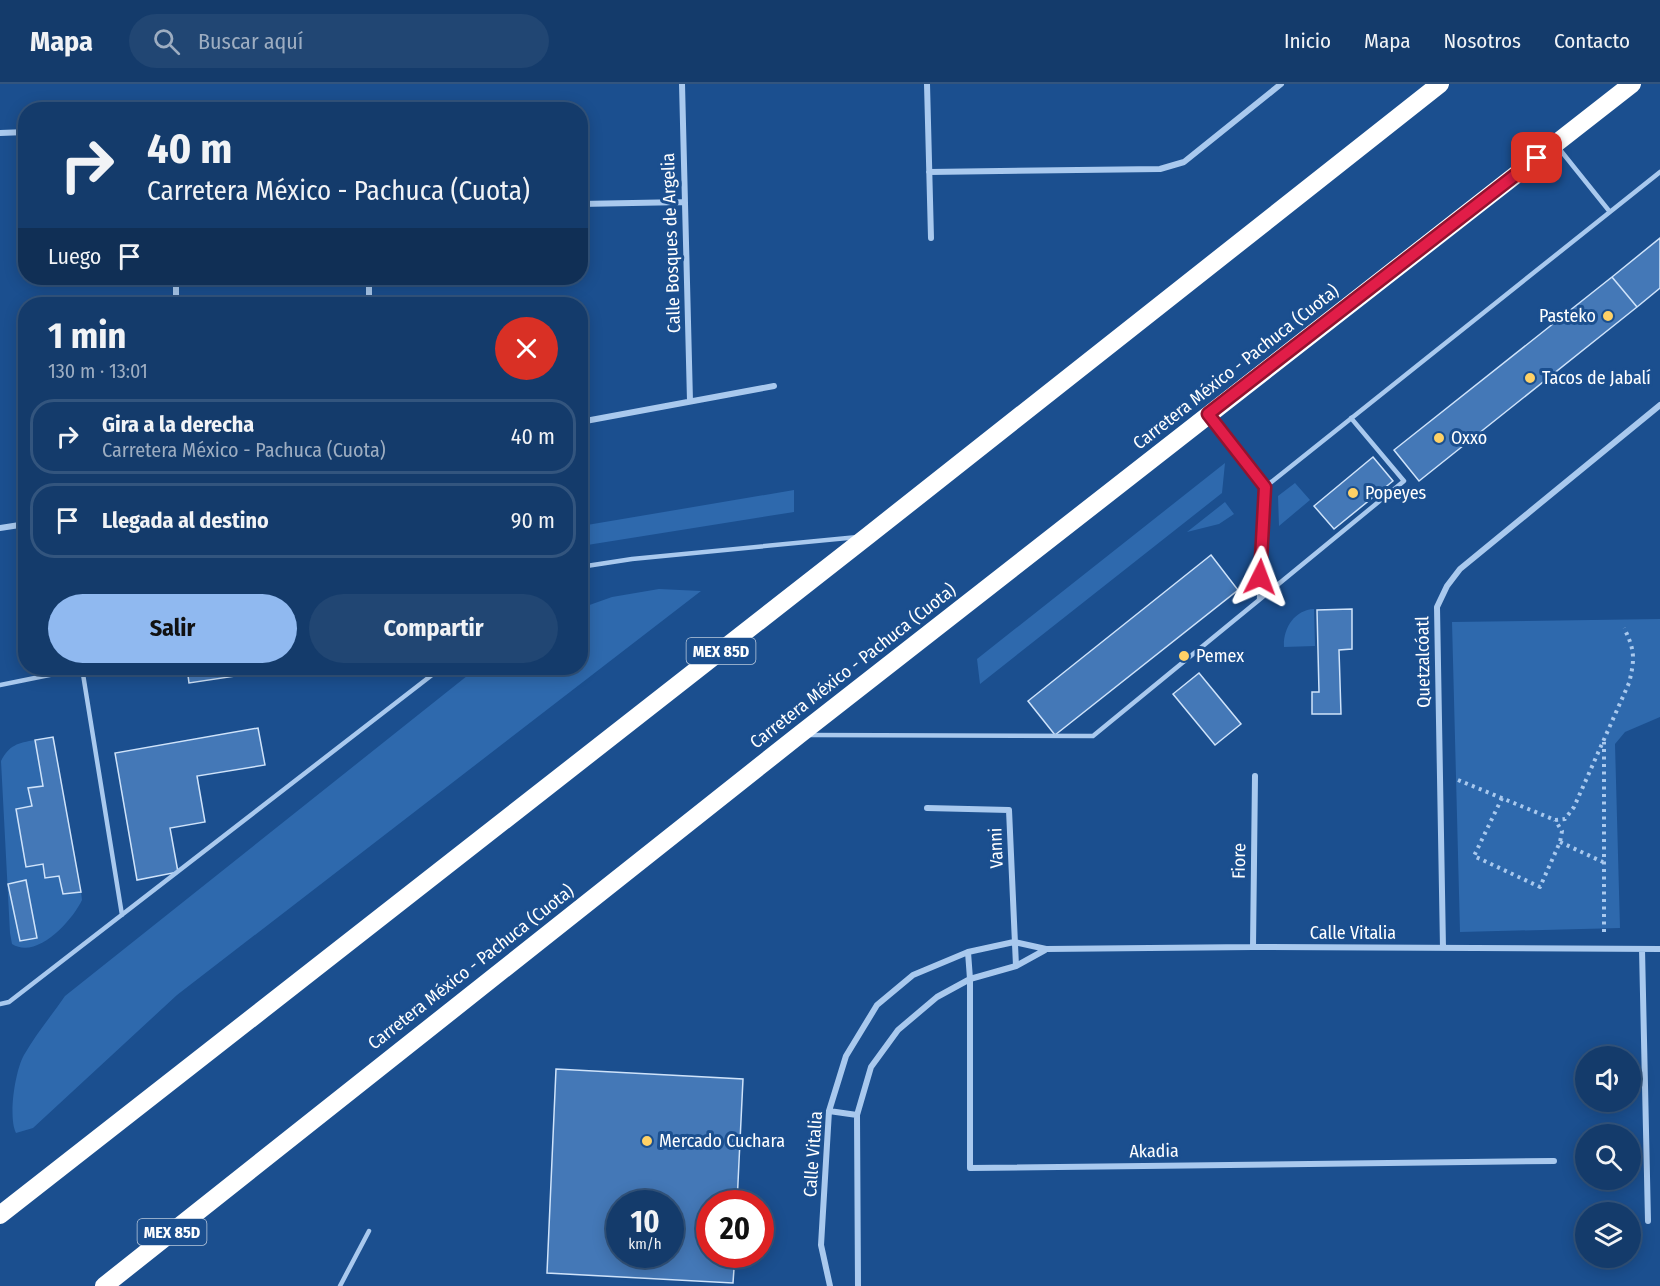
<!DOCTYPE html>
<html lang="es">
<meta charset="utf-8">
<style>
:root{--surface:#143b6b;--page:#214673;--text:#f1f3f6;--muted:#9dadc1;--line:#33557e;--accent:#90b9f0}
body{margin:0;font-family:"Fira Sans Condensed",sans-serif;background:var(--page);color:var(--text);height:100vh;display:flex;flex-direction:column;font-size:22px;white-space:nowrap}
*{box-sizing:border-box;margin:0}
p{font-size:20px;color:var(--muted)}
.icon{flex:none;width:33px;height:33px;fill:none;stroke:currentColor;stroke-width:2;stroke-linecap:round;stroke-linejoin:round}
.map{position:relative;flex:1;overflow:hidden}
.sheet{position:absolute;left:18px;top:213px;width:570px;height:378px;display:flex;flex-direction:column;background:var(--surface);border-radius:24px;box-shadow:0 3px 15px #0003,0 0 0 2px var(--line)}
.sheet>*{flex:none}
.top-card{position:absolute;left:18px;top:18px;width:570px;height:183px;border-radius:24px;box-shadow:0 3px 15px #0003,0 0 0 2px var(--line);background:#143b6b;color:var(--text);overflow:hidden}
.fabs{position:absolute;left:1575px;top:962px;display:grid;gap:12px}
.fabs a{display:grid;place-items:center;width:66px;height:66px;border-radius:50%;background:var(--surface);box-shadow:0 3px 15px #0003,0 0 0 2px var(--line);font-size:30px}
.speed{position:absolute;left:606px;top:1106px;display:flex;gap:12px;font-size:30px;font-weight:700;text-align:center}
.speed>*{display:grid;place-content:center;width:78px;height:78px;border-radius:50%;background:var(--surface);box-shadow:0 3px 15px #0003,0 0 0 2px var(--line);line-height:1}
.speed small{font-size:15px;font-weight:400}
.speed .limit{border:9px solid #d22;background:#fff;color:#111}
.pin{position:absolute;display:grid;place-items:center;width:51px;height:51px;color:#fff;margin:-26px;border-radius:12px;box-shadow:0 3px 9px #0006}
.me{position:absolute;width:66px;margin:-33px;rotate:3deg;stroke-linejoin:round;filter:drop-shadow(0 0 4px #0008)}
.turn{display:flex;align-items:center;gap:21px;height:126px;padding:0 30px;font-size:27px}
.turn .icon{width:78px;height:78px;stroke-width:2.5}
.turn b{display:block;font-size:42px;line-height:51px}
.then{display:flex;align-items:center;height:57px;padding:0 30px;background:#0003;gap:12px;font-size:22px}
.round{display:grid;place-items:center;flex:none;width:63px;height:63px;border-radius:32px;background:var(--page)}
.summary{display:flex;align-items:center;justify-content:space-between;height:102px;padding:0 30px}
h1{font-size:36px;font-weight:700;line-height:45px}
.action{display:flex;gap:12px;margin-top:auto;padding:12px 30px}
.action a{flex:1;height:69px;border-radius:36px;background:var(--accent);color:#111;font-size:24px;font-weight:700;line-height:69px;text-align:center}
.action a+a{background:var(--page);color:var(--text)}
ul{padding:0;list-style:none}
li{display:flex;align-items:center;gap:18px;height:75px;margin:0 12px 9px;padding:0 18px;border:3px solid var(--line);border-radius:24px}
li div{flex:1}
li b{display:block;font-size:22px}
li em{font-style:normal}
header{display:flex;align-items:center;gap:36px;box-sizing:border-box;height:84px;padding:0 30px;background:var(--surface);border-bottom:2px solid var(--line)}
header strong{font-size:28px}
nav{display:flex;gap:33px;margin-inline-start:auto;font-size:21px}
.search{width:420px;height:54px;background:var(--page);display:flex;align-items:center;gap:15px;box-sizing:border-box;padding:0 21px;border-radius:33px;color:var(--muted);font-size:22px}
.map>svg:first-child{display:block}
</style>
<header>
<strong>Mapa</strong>
<div class="search"><svg class="icon" aria-label="search" viewBox="0 0 24 24"><circle cx="10" cy="10" r="6"/><path d="M15 15l6 6"/></svg>Buscar aquí</div>
<nav><a>Inicio</a><a>Mapa</a><a>Nosotros</a><a>Contacto</a></nav>
</header>
<div class="map">
<svg width="1660" height="1202" viewBox="0 0 1660 1202">
<rect width="100%" height="100%" fill="#1b4f8f"/>
<path fill="#2e69ad" d="M1225,379L1222,409L980,600L977,575Z
M1295,399L1310,416L1279,442L1278,412Z
M794,406V428L581,462V442Z
M1225,418L1234,430L1219,440L1187,448Z
M659,505L701,507L177,911L33,1044L16,1049C8,1033 15,987 24,971C36,950 52,931 65,912L477,584H580L581,524L612,513Z
M1314,525L1315,562L1284,563C1283,545 1294,526 1314,525Z
M1660,535V633L1625,648L1615,660L1620,844L1460,848L1452,538Z
M35,656L43,702L29,704L45,794L59,792L63,810L81,808L82,816C72,837 37,876 12,860L10,849L1,677C9,661 18,659 35,656Z"/>
<path fill="#4478b7" stroke="#cfe3fa" stroke-width="1.5" fill-rule="evenodd" d="M1660,154V204L1637,223L1612,193Z
M1612,193L1637,223L1419,397L1394,366Z
M1373,373L1393,397L1334,445L1314,422Z
M1211,471L1238,506L1055,651L1028,617Z
M1352,525V565L1339,566L1341,630H1312V608H1319L1317,526Z
M187,584H234L236,592L189,599Z
M1199,589L1241,640L1215,661L1173,610Z
M258,644L265,681L197,692L205,738L170,744L178,788L137,796L115,669Z
M53,653L81,808L63,810L59,792L45,794L43,780L26,783L16,725L32,722L28,704L43,702L35,656Z
M26,796L37,854L20,857L8,800Z
M556,985L743,995L737,1119H710V1170H735L733,1199L547,1189ZM620,1119H670V1170H620Z"/>
<g fill="none" stroke-linecap="round" stroke-linejoin="round">
<path stroke="#a9c9ee" stroke-width="4" stroke-dasharray="3 4.5" stroke-linecap="butt" d="M1458,696L1555,736L1565,735L1574,723L1629,599C1635,575 1635,566 1624,544
M1502,714L1474,772L1540,803L1560,758L1562,747L1555,736
M1560,758L1603,778
M1604,848V658"/>
<path stroke="#a9c9ee" stroke-width="4.5" d="M1557,62L1610,128
M1265,403L1660,88
M580,483L632,475L858,453
M1259,516L1404,397L1351,334
M82,584L122,831
M0,601L84,584
M810,651L1093,652L1259,516L1265,403L1212,335
M0,920L9,918L441,584
M340,1202L369,1147"/>
<path stroke="#a9c9ee" stroke-width="6" d="M682,0L690,317
M927,0L931,154
M0,49L26,48
M929,88L1160,85L1184,78L1281,0
M580,120L685,118
M176,194V220
M369,194V220
M580,338L774,302
M0,444L26,440
M927,724L1009,726L1016,882
M1253,863L1255,692
M1443,864L1437,523L1447,502L1460,485L1660,321
M1642,865L1648,1137
M968,868L970,895V1084L1554,1077
M829,1027L857,1031
M830,1202L821,1161L829,1027L846,972L877,921L913,891L968,868L1014,858L1046,865L1253,863L1660,865
M858,1202L857,1031L871,983L898,946L937,913L970,895L1016,882L1045,866"/>
<path stroke="#fff" stroke-width="18" d="M0,1131L869,451L1440,0
M104,1202L799,651L1632,0"/>
</g>
<g fill="none" stroke-linecap="round" stroke-linejoin="round">
<g stroke="#92132f" stroke-width="15">
<path id="route" d="M1260,493L1265,403L1208,330L1537,74"/>
</g>
<use href="#route" stroke="#e11d48" stroke-width="10"/>
</g>
<g fill="#ffd166" stroke="#1b4f8f" stroke-width="2">
<circle cx="1608" cy="232" r="6"/>
<circle cx="1530" cy="294" r="6"/>
<circle cx="1439" cy="354" r="6"/>
<circle cx="1353" cy="409" r="6"/>
<circle cx="1184" cy="572" r="6"/>
<circle cx="647" cy="1057" r="6"/>
</g>
<g text-anchor="middle" stroke-width="6" stroke-linejoin="round" paint-order="stroke">
<g fill="#1b4f8f" stroke="#bbcadd" stroke-width="1.5">
<rect x="686.5" y="554" width="69" height="26" rx="4.5"/>
<rect x="137.5" y="1135" width="69" height="26" rx="4.5"/>
</g>
<g font-size="16" font-weight="bold" fill="#fff">
<text x="721" y="573">MEX 85D</text>
<text x="172" y="1154">MEX 85D</text>
</g>
<g font-size="18" fill="#fff" stroke="#1b4f8f">
<text transform="translate(671 159) rotate(-92)" y="6">Calle Bosques de Argelia</text>
<text transform="translate(1236 283) rotate(-38)" y="6">Carretera México - Pachuca (Cuota)</text>
<text transform="translate(1423 578) rotate(-91)" y="6">Quetzalcóatl</text>
<text transform="translate(853 582) rotate(-38)" y="6">Carretera México - Pachuca (Cuota)</text>
<text transform="translate(996 764) rotate(-92)" y="6">Vanni</text>
<text transform="translate(1239 777) rotate(-89)" y="6">Fiore</text>
<text x="1353" y="855">Calle Vitalia</text>
<text transform="translate(471 883) rotate(-38)" y="6">Carretera México - Pachuca (Cuota)</text>
<text transform="translate(1154 1067) rotate(-1)" y="6">Akadia</text>
<text transform="translate(813 1070) rotate(-86)" y="6">Calle Vitalia</text>
</g>
<g font-size="18" fill="#fff" stroke="#1b4f8f" text-anchor="start">
<text x="1596" y="238" text-anchor="end">Pasteko</text>
<text x="1542" y="300">Tacos de Jabalí</text>
<text x="1451" y="360">Oxxo</text>
<text x="1365" y="415">Popeyes</text>
<text x="1196" y="578">Pemex</text>
<text x="659" y="1063">Mercado Cuchara</text>
</g>
</g>
</svg>
<div class="fabs">
<a><svg class="icon" aria-label="sound" viewBox="0 0 24 24"><path d="M4 9h4l5-4v14l-5-4H4zM17 9q2 3 0 6"/></svg></a>
<a><svg class="icon" aria-label="search" viewBox="0 0 24 24"><circle cx="10" cy="10" r="6"/><path d="M15 15l6 6"/></svg></a>
<a><svg class="icon" aria-label="layers" viewBox="0 0 24 24"><path d="M12 4l9 5-9 5-9-5zM3 14l9 5 9-5"/></svg></a>
</div>
<div class="speed"><div>10<small>km/h</small></div><div class="limit">20</div></div>
<div class="pin" style="left:1537px;top:74px;background:#d93025"><svg class="icon" aria-label="arrive" viewBox="0 0 24 24"><path d="M6 21V4h12l-3 4 3 4H6"/></svg></div>
<svg class="me" style="left:1260px;top:493px" viewBox="-20 -20 40 40"><path d="M0-17L14 15 0 8-14 15z" fill="#e11d48" stroke="#fff" stroke-width="4"/></svg>
<div class="top-card">
<div class="turn"><svg class="icon" aria-label="right" viewBox="0 0 24 24"><path d="M7 20v-9h11M14 6l5 5-5 5"/></svg><div><b>40 m</b>Carretera México - Pachuca (Cuota)</div></div>
<div class="then">Luego<svg class="icon" aria-label="arrive" viewBox="0 0 24 24"><path d="M6 21V4h12l-3 4 3 4H6"/></svg></div>
</div>
<section class="sheet">
<div class="summary"><div><h1>1 min</h1><p>130 m · 13:01</p></div><a class="round" style="background:#d93025;color:#fff"><svg class="icon" aria-label="close" viewBox="0 0 24 24"><path d="M6 6l12 12M18 6L6 18"/></svg></a></div>
<ul>
<li><svg class="icon" aria-label="right" viewBox="0 0 24 24"><path d="M7 20v-9h11M14 6l5 5-5 5"/></svg><div><b>Gira a la derecha</b><p>Carretera México - Pachuca (Cuota)</p></div><em>40 m</em></li>
<li><svg class="icon" aria-label="arrive" viewBox="0 0 24 24"><path d="M6 21V4h12l-3 4 3 4H6"/></svg><div><b>Llegada al destino</b></div><em>90 m</em></li>
</ul>
<div class="action"><a>Salir</a><a>Compartir</a></div>
</section>
</div>
